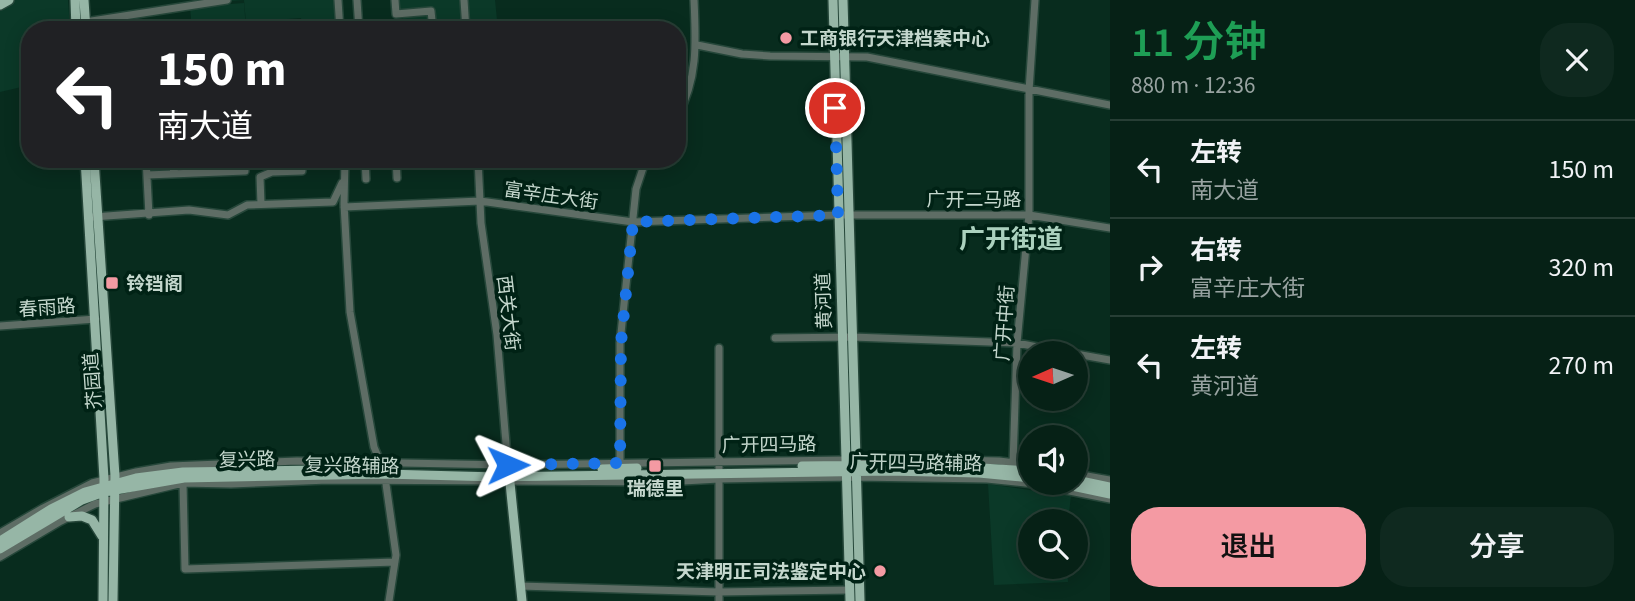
<!DOCTYPE html>
<html lang="zh">
<meta charset="utf-8">
<style>
:root{--surface:#062116;--page:#0f291f;--text:#f1f3f6;--muted:#98a3a1;--line:#273e35;--accent:#f49aa3}
body{margin:0;font-family:"Source Sans 3","Noto Sans SC",sans-serif;background:var(--page);color:var(--text);height:100vh;display:flex;flex-direction:column;font-size:26px;white-space:nowrap}
*{box-sizing:border-box;margin:0}
p{font-size:23px;color:var(--muted)}
.icon{flex:none;width:38px;height:38px;fill:none;stroke:currentColor;stroke-width:2;stroke-linecap:round;stroke-linejoin:round}
.map{position:relative;flex:1;overflow:hidden}
.panel{display:flex;flex-direction:column;background:var(--surface);width:525px}
.panel>*{flex:none}
.guide{position:absolute;left:21px;top:21px;width:665px;height:147px;border-radius:28px;box-shadow:0 4px 18px #0003,0 0 0 2px var(--line);background:#202124;color:#fff;overflow:hidden}
.needle{width:46px;rotate:267deg}
.fabs{position:absolute;left:1018px;top:341px;display:grid;gap:14px}
.fabs a{display:grid;place-items:center;width:70px;height:70px;border-radius:50%;background:var(--surface);box-shadow:0 4px 18px #0003,0 0 0 2px var(--line);font-size:35px}
.pin{position:absolute;display:grid;place-items:center;width:60px;height:60px;color:#fff;margin:-30px;border:4px solid #fff;border-radius:50%;box-shadow:0 2px 7px #0007}
.me{position:absolute;width:77px;margin:-38px;rotate:89deg;stroke-linejoin:round;filter:drop-shadow(0 0 5px #0008)}
.turn{display:flex;align-items:center;gap:24px;height:147px;padding:0 21px;font-size:32px}
.turn .icon{width:91px;height:91px;stroke-width:2.5}
.turn b{display:block;font-size:49px;line-height:60px}
.round{display:grid;place-items:center;flex:none;width:74px;height:74px;border-radius:28px;background:var(--page)}
.headline{display:flex;align-items:center;justify-content:space-between;height:119px;padding:0 21px}
h1{font-size:42px;font-weight:600;line-height:52px;color:#1e9e55}
.cta{display:flex;gap:14px;margin-top:auto;padding:14px 21px}
.cta a{flex:1;height:80px;border-radius:28px;background:var(--accent);color:#111;font-size:28px;font-weight:600;line-height:80px;text-align:center}
.cta a+a{background:var(--page);color:var(--text)}
ul{padding:0;list-style:none}
li{display:flex;align-items:center;gap:21px;height:98px;padding:0 21px;border-top:2px solid var(--line)}
li div{flex:1}
li b{display:block;font-size:26px}
li em{font-style:normal}
main{display:flex;flex:1;min-height:0}
.map>svg:first-child{display:block}
</style>
<main>
<div class="map">
<svg width="1110" height="601" viewBox="0 0 1110 601">
<rect width="100%" height="100%" fill="#082c1e"/>
<path fill="#0b3928" d="M0,0H68L70,30H30V85L0,92Z
M215,0H336L338,30H302L301,18L246,22L244,0L215,2Z
M394,0H495L498,30H404L403,16H395Z
M244,3L246,30H192L190,7Z
M988,484L1071,496L1068,521L1031,522V567H1067L1068,582L994,585Z"/>
<g fill="none" stroke-linecap="round" stroke-linejoin="round">
<g stroke="#26473a" stroke-width="10">
<path id="minor" d="M338,0L340,30
M357,0L359,30
M395,0L396,14L431,11L433,30
M464,0L466,30
M85,22L227,0
M697,45L742,54L770,56L867,57L1110,105
M677,117C698,79 696,42 694,0
M146,159L149,215
M173,159L174,174
M271,159L272,172
M345,159L344,204L350,312L374,447L382,466
M365,159L366,179
M396,159L397,178
M478,159L481,223L497,335L508,468
M147,175L245,171L244,159
M261,204L260,177L272,172L302,171V159
M344,207L480,201L633,222L838,215H1029L1110,228
M93,217L189,210L228,215L247,205L333,202L342,183
M0,326L96,319
M775,338L852,337L1017,343L1073,354
M719,348V601
M1076,354L1110,360
M1013,464L1017,343L1029,215V91L1035,0
M620,466V343L636,189L646,159
M1076,474L1110,480
M385,477L396,555L389,601
M183,483L185,569L395,562
M0,533L43,508L92,483L136,472L171,466L297,461L508,465L908,459L999,461L1031,465
M0,557L61,521L95,504L183,483L231,484L328,480L665,482L719,479L856,477L987,479L1034,484L1110,499
M520,586L719,592L850,590"/>
</g>
<g stroke="#26473a" stroke-width="12">
<path id="major" d="M75,0L76,30
M84,0L86,30
M833,0L850,601
M843,0L860,601
M0,5L9,0
M85,159L104,479L103,601
M94,159L115,476L113,601
M802,466L889,465
M966,467L1031,471
M602,469L637,468
M509,473L522,601
M1076,480L1110,487
M1058,483L1110,494
M69,517L82,516L92,520L102,536
M0,541L51,509L85,492L136,478L183,472L385,469
M0,549L82,500L104,492L184,478L384,474L497,477L888,471L979,473L1031,478"/>
</g>
<use href="#minor" stroke="#5e6d65" stroke-width="7"/>
<use href="#major" stroke="#96b6a6" stroke-width="9"/>
</g>
<g fill="none" stroke-linecap="round" stroke-linejoin="round">
<path stroke="#1a73e8" stroke-width="12" stroke-dasharray="0 21.6" d="M508,465L620,463L621,343L633,222L838,215L835,108"/>
</g>
<g fill="#f49aa3" stroke="#002215" stroke-width="2.5">
<circle cx="786" cy="38" r="7"/>
<rect x="105" y="276" width="14" height="14" rx="3.5"/>
<rect x="648" y="459" width="14" height="14" rx="3.5"/>
<circle cx="880" cy="571" r="7"/>
</g>
<g text-anchor="middle" stroke-width="7" stroke-linejoin="round" paint-order="stroke">
<g font-size="19" font-weight="bold" fill="#c4d7cd" stroke="#002215" text-anchor="start">
<text x="800" y="45">工商银行天津档案中心</text>
<text x="126" y="290">铃铛阁</text>
<text x="655" y="495" text-anchor="middle">瑞德里</text>
<text x="866" y="578" text-anchor="end">天津明正司法鉴定中心</text>
</g>
<g font-size="19" fill="#c4d7cd" stroke="#002215">
<text transform="translate(551 195) rotate(8)" y="7">富辛庄大街</text>
<text x="974" y="206">广开二马路</text>
<text transform="translate(823 301) rotate(-92)" y="7">黄河道</text>
<text transform="translate(47 307) rotate(-4)" y="7">春雨路</text>
<text transform="translate(509 313) rotate(83)" y="7">西关大街</text>
<text transform="translate(1004 323) rotate(-86)" y="7">广开中街</text>
<text transform="translate(92 381) rotate(-94)" y="7">芥园道</text>
<text transform="translate(769 444) rotate(-1)" y="7">广开四马路</text>
<text transform="translate(247 459) rotate(-1)" y="7">复兴路</text>
<text transform="translate(916 462) rotate(1)" y="7">广开四马路辅路</text>
<text transform="translate(352 465) rotate(1)" y="7">复兴路辅路</text>
</g>
<g font-size="26" font-weight="bold" fill="#abd1be" stroke="#002215">
<text x="1011" y="248">广开街道</text>
</g>
</g>
</svg>
<div class="fabs">
<a><svg class="needle" viewBox="-14 -14 28 28"><path d="M0-13l5 13h-10z" fill="#e53935"/><path d="M0 13l5-13h-10z" fill="#98a3a1"/></svg></a>
<a><svg class="icon" aria-label="sound" viewBox="0 0 24 24"><path d="M4 9h4l5-4v14l-5-4H4zM17 9q2 3 0 6"/></svg></a>
<a><svg class="icon" aria-label="search" viewBox="0 0 24 24"><circle cx="10" cy="10" r="6"/><path d="M15 15l6 6"/></svg></a>
</div>
<div class="pin" style="left:835px;top:108px;background:#d93025"><svg class="icon" aria-label="arrive" viewBox="0 0 24 24"><path d="M6 21V4h12l-3 4 3 4H6"/></svg></div>
<svg class="me" style="left:508px;top:465px" viewBox="-20 -20 40 40"><path d="M0-17L14 15 0 8-14 15z" fill="#1a73e8" stroke="#fff" stroke-width="4"/></svg>
<div class="guide">
<div class="turn"><svg class="icon" aria-label="left" viewBox="0 0 24 24"><path d="M17 20v-9H6M10 6l-5 5 5 5"/></svg><div><b>150 m</b>南大道</div></div>
</div>
</div>
<section class="panel">
<div class="headline"><div><h1>11 分钟</h1><p>880 m · 12:36</p></div><a class="round"><svg class="icon" aria-label="close" viewBox="0 0 24 24"><path d="M6 6l12 12M18 6L6 18"/></svg></a></div>
<ul>
<li><svg class="icon" aria-label="left" viewBox="0 0 24 24"><path d="M17 20v-9H6M10 6l-5 5 5 5"/></svg><div><b>左转</b><p>南大道</p></div><em>150 m</em></li>
<li><svg class="icon" aria-label="right" viewBox="0 0 24 24"><path d="M7 20v-9h11M14 6l5 5-5 5"/></svg><div><b>右转</b><p>富辛庄大街</p></div><em>320 m</em></li>
<li><svg class="icon" aria-label="left" viewBox="0 0 24 24"><path d="M17 20v-9H6M10 6l-5 5 5 5"/></svg><div><b>左转</b><p>黄河道</p></div><em>270 m</em></li>
</ul>
<div class="cta"><a>退出</a><a>分享</a></div>
</section>
</main>
